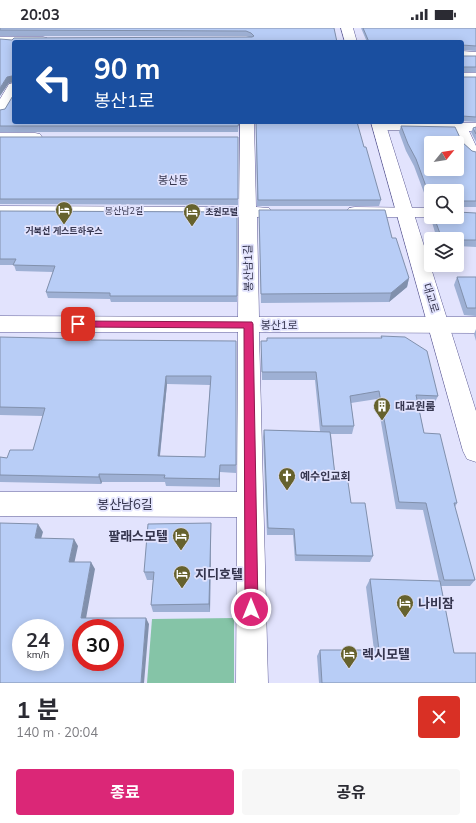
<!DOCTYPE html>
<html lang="ko">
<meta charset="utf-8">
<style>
:root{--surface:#fff;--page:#f7f7f7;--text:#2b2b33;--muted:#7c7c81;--accent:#db2777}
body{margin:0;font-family:Mulish,"Noto Sans KR",sans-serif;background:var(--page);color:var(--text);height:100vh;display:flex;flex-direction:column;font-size:15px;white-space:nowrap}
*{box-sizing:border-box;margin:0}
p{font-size:13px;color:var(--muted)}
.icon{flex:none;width:22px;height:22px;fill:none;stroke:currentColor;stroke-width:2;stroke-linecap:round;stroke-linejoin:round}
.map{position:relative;height:655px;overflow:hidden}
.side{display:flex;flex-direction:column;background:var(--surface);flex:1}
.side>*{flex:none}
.top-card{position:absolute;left:12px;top:12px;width:452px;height:84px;border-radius:4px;box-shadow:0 2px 10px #0003;background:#1a4fa0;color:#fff;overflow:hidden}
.needle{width:26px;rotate:60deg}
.controls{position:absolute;left:424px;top:108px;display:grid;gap:8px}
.controls a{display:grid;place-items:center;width:40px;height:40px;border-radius:4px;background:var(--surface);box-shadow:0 2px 10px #0003;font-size:20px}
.speed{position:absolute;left:12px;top:591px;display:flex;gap:8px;font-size:20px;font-weight:700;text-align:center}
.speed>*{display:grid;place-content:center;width:52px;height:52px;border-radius:50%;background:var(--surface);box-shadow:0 2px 10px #0003;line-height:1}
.speed small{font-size:10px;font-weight:400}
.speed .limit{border:6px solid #d22;background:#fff;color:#111}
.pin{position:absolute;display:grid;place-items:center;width:34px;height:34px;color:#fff;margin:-17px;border-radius:8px;box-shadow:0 2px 6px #0006}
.me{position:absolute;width:44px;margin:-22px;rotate:0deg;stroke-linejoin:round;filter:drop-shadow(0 0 3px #0008)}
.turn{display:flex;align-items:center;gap:14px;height:84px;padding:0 16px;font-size:18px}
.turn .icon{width:52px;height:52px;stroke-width:2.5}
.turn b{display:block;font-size:28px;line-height:34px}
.round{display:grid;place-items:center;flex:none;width:42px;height:42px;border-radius:4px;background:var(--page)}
.overview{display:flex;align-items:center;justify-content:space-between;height:68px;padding:0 16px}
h1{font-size:24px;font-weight:700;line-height:30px}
.primary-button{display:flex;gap:8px;margin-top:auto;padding:8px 16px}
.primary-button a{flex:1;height:46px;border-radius:4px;background:var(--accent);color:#fff;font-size:16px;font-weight:700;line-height:46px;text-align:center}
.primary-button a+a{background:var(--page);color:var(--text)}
.status{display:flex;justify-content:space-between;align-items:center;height:28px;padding:0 20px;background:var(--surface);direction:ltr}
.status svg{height:11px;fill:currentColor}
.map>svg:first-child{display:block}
</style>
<div class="status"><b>20:03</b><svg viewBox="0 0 49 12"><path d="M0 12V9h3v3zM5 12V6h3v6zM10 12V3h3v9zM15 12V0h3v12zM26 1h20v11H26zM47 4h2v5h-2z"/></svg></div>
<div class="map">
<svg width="476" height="655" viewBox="0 0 476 655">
<rect width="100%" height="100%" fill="#e2e3fd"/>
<path fill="#85c4a7" d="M234,590V655H147L152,591Z"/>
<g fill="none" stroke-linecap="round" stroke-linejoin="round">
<g stroke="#5e5c95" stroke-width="1">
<path id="minor" d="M0,9H43L47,10L49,12L47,14L0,15Z
M462,23L476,24V32L462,31Z
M462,45H476V53H462Z
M14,55V71L5,86L0,87V71L9,56Z
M240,94H254L256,179L269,180L272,184L269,188L257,189L259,289H476V305L259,304L268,655H236L237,489L0,488V464H237L238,304H0V288L238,289L239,189L0,188V178L239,179Z
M378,94L476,95V103H469L476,118V130C462,126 459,115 454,103L379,102L374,101L372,98L374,95Z
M0,105H35L40,106L42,109L40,112L35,113H0Z
M355,179L431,180V189H436H355L349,188L346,184L349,180Z"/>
</g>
<g stroke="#5e5c95" stroke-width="1">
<path id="major" d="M341,0H353L357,14H345Z
M371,94H385L476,383V434L467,431L463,423Z"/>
</g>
<use href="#minor" fill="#fff" fill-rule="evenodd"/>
<use href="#major" fill="#fff" fill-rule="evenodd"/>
</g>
<path fill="#9eb0d4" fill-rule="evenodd" d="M0,0H334L337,14H14L239,94L238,104H0V82L5,81L14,66V54L9,55L12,12L249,9L246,8H0Z
M361,0H476V23L462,22V28H476V44H462V49H476V94L462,93V14H367Z
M256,94L364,119L381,172L379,178H257Z
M401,98L462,114L472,123L476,124V179H458L457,183V163H431V179L429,178L414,138L406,123L399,104Z
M476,99V114L471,104L473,100Z
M0,109H238V177L0,176Z
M259,182L392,210L409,250L407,259L389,274L261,275L259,190Z
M0,183L237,184V274H111L110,271L48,270L46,264L53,244L16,243L14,237H0Z
M476,185V219L457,218V211H437L431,191V189H457Z
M457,249H476V288L464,287L454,257Z
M476,301V313L474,306Z
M381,308L438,368L434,376L418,375L424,405L457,475L455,479L475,552L470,558H441L454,625L476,655H319L317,628L320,622H374L366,559L370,551L439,553L423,482L396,481L377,371L351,375L354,398L352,406H331L335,447L351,475L373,528L370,534L295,533L293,507H267L263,409L264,402L320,403L315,352H262L261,313L381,310Z
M0,309L91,311L92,312L236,313V445L220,444V459L166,458L165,454H102L101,456L0,454V429L7,430L33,422L43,388L0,387ZM167,356L210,357L205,429L160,428Z
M211,495V504L210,584H153L151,577L153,552H147L144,544Z"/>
<path fill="#8190ac" d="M12,48L14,54L9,55L0,68V60L7,49Z
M409,250L407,259L389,274L391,265Z
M166,348L167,356L159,435L158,428Z
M220,437V459L219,451Z
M99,446L102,454L101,456L99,449Z
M211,495V504L210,584L209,576Z
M38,496L43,504L39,518L35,510Z
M74,511L78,518L73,541L69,534Z
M91,534L95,541L85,596L81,590Z
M146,590L149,596L144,655H141Z"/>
<path fill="#b8cdf6" stroke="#8190ac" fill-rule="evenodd" d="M0,0H334L337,14H14V94H239L238,98H0V82L5,81L14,66V50L12,48L7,49L0,60V11L12,12L14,10L252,9L254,8L251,5L246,3L0,2Z
M363,0H476V18L462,17V28H476V39H462V49H476V89L462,88V14H369Z
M256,94H357L364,119H366L381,172H258Z
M401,98L455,99L462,114L472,123L476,124V173H458V181H457V163H431V172L416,131L408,116ZM431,115H457V141H431Z
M476,99V106L473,100Z
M0,109H238V171H0Z
M259,182H385L392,210H396L409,250L391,265L261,266Z
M0,183L237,184V268H110V265L46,264L55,238L13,237L16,231H0Z
M457,184L476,185V212H457V211H442L434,189H457Z
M457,249H476V280H467Z
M381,308L405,309L427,323L438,368L416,367L424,405L440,406L457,475H454L475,552H444L426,475L399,474L379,363L350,368L354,398H322L316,344H262L261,313H267V310H382Z
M0,309L91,311V312L236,313V437H220L219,451L164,450L165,447L99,446V449L0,447V429L7,430L10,422H33L45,380L0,379ZM166,348H211L205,429L158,428Z
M264,402L330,404L335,447H347L351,475H365L373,528L296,527L294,501L268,500Z
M0,495L38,496L35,510L74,511L69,534H91L81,590H146L141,655H0ZM21,600H55V634H21ZM81,600H115V634H81Z
M211,495L209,576L151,577L154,544H144L148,496Z
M370,551L440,553L454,625H476V655H322L320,622H379Z"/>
<path fill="#db2777" stroke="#8e194d" d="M78,293L252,294L253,296L258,581L256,585L251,587L247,585L245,581L244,300L78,299L73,296Z"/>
<defs>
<g id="hotel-pin" transform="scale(0.9)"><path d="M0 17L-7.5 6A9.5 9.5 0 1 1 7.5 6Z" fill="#66622e" stroke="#e2e3fd"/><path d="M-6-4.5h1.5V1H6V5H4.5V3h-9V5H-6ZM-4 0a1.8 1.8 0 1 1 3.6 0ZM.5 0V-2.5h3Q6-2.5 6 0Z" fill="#fff"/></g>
<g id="building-pin" transform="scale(0.9)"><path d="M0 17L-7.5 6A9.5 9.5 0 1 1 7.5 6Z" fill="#66622e" stroke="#e2e3fd"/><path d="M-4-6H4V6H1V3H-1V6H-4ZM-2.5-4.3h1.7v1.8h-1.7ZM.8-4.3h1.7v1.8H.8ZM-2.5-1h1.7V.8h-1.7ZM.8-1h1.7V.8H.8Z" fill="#fff"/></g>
<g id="church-pin" transform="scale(0.9)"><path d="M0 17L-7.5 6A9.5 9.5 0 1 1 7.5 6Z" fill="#66622e" stroke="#e2e3fd"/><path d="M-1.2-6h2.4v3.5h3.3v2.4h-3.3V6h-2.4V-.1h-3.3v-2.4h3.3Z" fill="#fff"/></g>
</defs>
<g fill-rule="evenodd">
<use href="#hotel-pin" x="64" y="182"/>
<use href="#hotel-pin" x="192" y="184"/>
<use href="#building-pin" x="382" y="378"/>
<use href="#church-pin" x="287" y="448"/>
<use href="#hotel-pin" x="181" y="508"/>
<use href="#hotel-pin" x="182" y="546"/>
<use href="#hotel-pin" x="405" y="575"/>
<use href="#hotel-pin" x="349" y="626"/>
</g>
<g text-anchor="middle" stroke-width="3.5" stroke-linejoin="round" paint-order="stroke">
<g font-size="9" fill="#35354e" stroke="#e2e3fd">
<text x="124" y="186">봉산남2길</text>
</g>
<g font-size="9" font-weight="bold" fill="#35354e" stroke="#e2e3fd" text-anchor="start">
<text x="205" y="187">초원모텔</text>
<text x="64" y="206" text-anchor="middle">거북선 게스트하우스</text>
</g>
<g font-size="11" fill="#35354e" stroke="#e2e3fd">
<text x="173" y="156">봉산동</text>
</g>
<g font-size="11" fill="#35354e" stroke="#e2e3fd">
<text transform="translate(248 240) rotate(-91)" y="4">봉산남1길</text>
<text transform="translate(431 270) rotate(73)" y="4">대교로</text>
<text x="279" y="301">봉산1로</text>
</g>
<g font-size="11" font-weight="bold" fill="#35354e" stroke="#e2e3fd" text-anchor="start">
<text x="395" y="382">대교원룸</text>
<text x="300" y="452">예수인교회</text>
</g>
<g font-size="13" fill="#35354e" stroke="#e2e3fd">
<text x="125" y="481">봉산남6길</text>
</g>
<g font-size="13" font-weight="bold" fill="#35354e" stroke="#e2e3fd" text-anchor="start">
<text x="168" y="513" text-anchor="end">팔래스모텔</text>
<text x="195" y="551">지디호텔</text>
<text x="418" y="580">나비잠</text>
<text x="362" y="631">렉시모텔</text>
</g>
</g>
</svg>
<div class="controls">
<a><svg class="needle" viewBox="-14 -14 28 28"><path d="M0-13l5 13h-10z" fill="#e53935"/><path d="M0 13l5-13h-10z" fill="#7c7c81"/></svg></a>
<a><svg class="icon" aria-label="search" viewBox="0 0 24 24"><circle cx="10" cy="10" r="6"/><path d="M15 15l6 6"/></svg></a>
<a><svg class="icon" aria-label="layers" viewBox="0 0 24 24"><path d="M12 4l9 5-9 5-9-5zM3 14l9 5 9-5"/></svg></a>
</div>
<div class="speed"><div>24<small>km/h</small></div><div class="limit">30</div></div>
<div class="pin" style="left:78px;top:296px;background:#d93025"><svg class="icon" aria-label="arrive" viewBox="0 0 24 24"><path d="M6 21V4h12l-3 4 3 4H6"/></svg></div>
<svg class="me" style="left:251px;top:581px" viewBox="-20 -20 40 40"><circle r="17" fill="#db2777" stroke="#fff" stroke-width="3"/><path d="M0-11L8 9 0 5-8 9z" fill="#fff"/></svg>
<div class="top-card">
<div class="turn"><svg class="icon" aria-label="left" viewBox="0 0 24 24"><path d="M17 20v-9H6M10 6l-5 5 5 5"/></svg><div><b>90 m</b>봉산1로</div></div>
</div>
</div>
<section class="side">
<div class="overview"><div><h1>1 분</h1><p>140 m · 20:04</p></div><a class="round" style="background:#d93025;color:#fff"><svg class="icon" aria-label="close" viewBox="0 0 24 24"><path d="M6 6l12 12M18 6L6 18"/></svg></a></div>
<div class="primary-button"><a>종료</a><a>공유</a></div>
</section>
